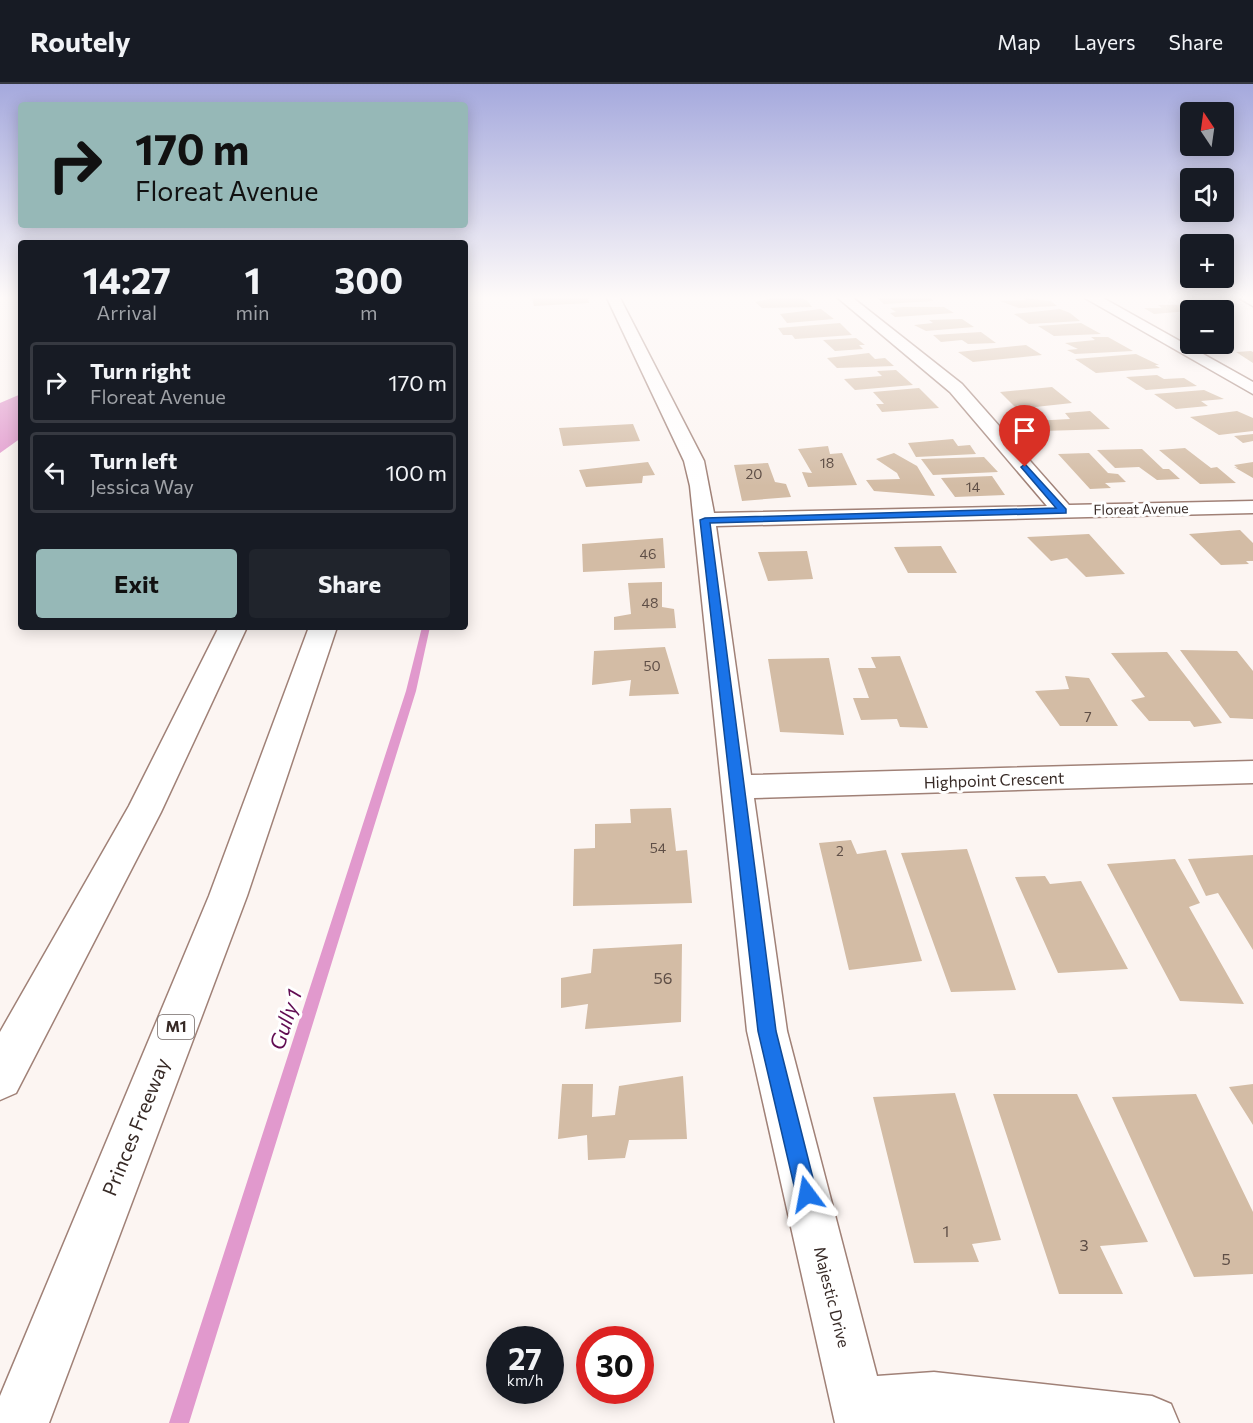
<!DOCTYPE html>
<meta charset="utf-8">
<style>
:root{--surface:#171b24;--page:#20242c;--text:#f1f3f6;--muted:#9ea1a6;--line:#363941;--accent:#96b8b7}
body{margin:0;font-family:Commissioner,sans-serif;background:var(--page);color:var(--text);height:100vh;display:flex;flex-direction:column;font-size:22px;white-space:nowrap}
*{box-sizing:border-box;margin:0}
p{font-size:20px;color:var(--muted)}
.icon{flex:none;width:33px;height:33px;fill:none;stroke:currentColor;stroke-width:2;stroke-linecap:round;stroke-linejoin:round}
.map{position:relative;flex:1;overflow:hidden}
.panel{position:absolute;left:18px;top:156px;width:450px;height:390px;display:flex;flex-direction:column;background:var(--surface);border-radius:6px;box-shadow:0 3px 15px #0003}
.panel>*{flex:none}
.top-card{position:absolute;left:18px;top:18px;width:450px;height:126px;border-radius:6px;box-shadow:0 3px 15px #0003;background:#96b8b7;color:#111;overflow:hidden}
.needle{width:39px;rotate:347deg}
.buttons{position:absolute;left:1180px;top:18px;display:grid;gap:12px}
.buttons a{display:grid;place-items:center;width:54px;height:54px;border-radius:6px;background:var(--surface);box-shadow:0 3px 15px #0003;font-size:30px}
.speed{position:absolute;left:486px;top:1242px;display:flex;gap:12px;font-size:30px;font-weight:700;text-align:center}
.speed>*{display:grid;place-content:center;width:78px;height:78px;border-radius:50%;background:var(--surface);box-shadow:0 3px 15px #0003;line-height:1}
.speed small{font-size:15px;font-weight:400}
.speed .limit{border:9px solid #d22;background:#fff;color:#111}
.pin{position:absolute;display:grid;place-items:center;width:51px;height:51px;color:#fff;margin:-62px -26px;border-radius:50% 50% 50% 0;rotate:-45deg;box-shadow:0 0 6px #0007}
.pin .icon{rotate:45deg}
.me{position:absolute;width:66px;margin:-33px;rotate:347deg;stroke-linejoin:round;filter:drop-shadow(0 0 4px #0008)}
.turn{display:flex;align-items:center;gap:21px;height:126px;padding:0 18px;font-size:27px}
.turn .icon{width:78px;height:78px;stroke-width:2.5}
.turn b{display:block;font-size:42px;line-height:51px}
.eta{display:flex;justify-content:space-evenly;align-items:center;height:102px;text-align:center}
.eta b{font-size:36px;font-weight:700;line-height:42px}
.primary-button{display:flex;gap:12px;margin-top:auto;padding:12px 18px}
.primary-button a{flex:1;height:69px;border-radius:6px;background:var(--accent);color:#111;font-size:24px;font-weight:700;line-height:69px;text-align:center}
.primary-button a+a{background:var(--page);color:var(--text)}
ul{padding:0;list-style:none}
li{display:flex;align-items:center;gap:18px;height:81px;margin:0 12px 9px;padding:0 6px;border:3px solid var(--line);border-radius:6px}
li div{flex:1}
li b{display:block;font-size:22px}
li em{font-style:normal}
header{display:flex;align-items:center;gap:36px;box-sizing:border-box;height:84px;padding:0 30px;background:var(--surface);border-bottom:2px solid var(--line)}
header strong{font-size:28px}
nav{display:flex;gap:33px;margin-inline-start:auto;font-size:21px}
.map>svg:first-child{display:block}
</style>
<header>
<strong>Routely</strong>
<nav><a>Map</a><a>Layers</a><a>Share</a></nav>
</header>
<div class="map">
<svg width="1253" height="1339" viewBox="0 0 1253 1339">
<rect width="100%" height="100%" fill="#fcf5f2"/>
<path fill="#e199cd" d="M21,310V354L0,369V319Z"/>
<g fill="none" stroke-linecap="round" stroke-linejoin="round">
<path fill="#e199cd" fill-rule="evenodd" d="M422,543H430L416,607L189,1339H169L406,607Z"/>
</g>
<path fill="#d3bca5" d="M532,214H588L589,219L534,222Z
M774,214H800L807,216L812,223L762,224L755,218Z
M877,214H931L934,217L884,220Z
M1024,214L1051,217L1057,222L1019,224L1000,217L1026,216Z
M1158,221H1190L1200,226L1154,230L1144,224H1162Z
M904,223H944L954,229L895,233L890,229L896,228L890,224Z
M821,225L834,235L787,239L780,230Z
M1060,225L1070,229L1080,237L1029,240L1014,230Z
M962,235L974,243L926,247L914,241L933,239L929,236Z
M840,239L852,251L795,255L792,251H783L778,244Z
M1081,239L1101,250L1054,252L1038,242Z
M981,248L996,259L968,260L962,256L941,258L933,251Z
M1091,253H1108L1133,267L1075,270L1067,266L1078,265L1065,259L1095,256Z
M856,254L865,261H859L863,265L835,267L823,256Z
M1026,261L1042,271L973,278L958,268Z
M1251,267L1253,268V279L1236,268Z
M869,269L875,275L885,274L894,282L837,284L827,274Z
M1136,270L1159,281H1155L1160,284L1096,289L1075,275Z
M896,286L913,301L855,306L844,295L882,292L877,287Z
M1157,291L1164,295L1184,294L1197,302L1146,306L1126,293Z
M1052,303L1072,319L1017,325L1000,308Z
M919,304L939,324L882,328L876,320H884L873,308Z
M1204,306L1224,315L1201,317L1208,322L1176,325L1154,310Z
M1090,327L1110,345L1042,347L1032,337L1070,335L1065,329Z
M1237,327L1253,334V347L1219,351L1190,333Z
M633,340L640,357L563,362L559,344Z
M1253,350V357L1243,359L1234,352Z
M953,355L958,362L970,361L976,370L916,373L908,359Z
M828,362L830,370L842,369L857,401L808,403L802,388L812,389L798,365Z
M1185,364L1211,384L1217,383L1236,399L1200,400L1159,366Z
M1142,365L1163,385H1169L1180,395L1157,396L1139,383L1115,384L1097,366Z
M894,369L917,382L935,412L874,407L866,396L900,395L897,389L876,375Z
M1089,369L1108,389L1118,390L1126,398L1105,399L1111,404L1090,405L1058,370Z
M984,373L998,388L933,391L921,375Z
M648,378L655,391L643,392L642,399L586,403L579,386Z
M1253,378V394L1234,383L1238,384L1234,381Z
M768,379L775,398L786,400L791,413L742,417L734,381Z
M992,392L1005,411L955,413L941,394Z
M1240,446L1253,459V477H1246L1249,480L1221,481L1189,450Z
M1089,450L1125,490L1086,493L1067,474L1051,477L1027,453Z
M663,454L665,484L583,488L582,460Z
M941,462L957,489H908L894,463Z
M807,467L813,495L768,497L758,468Z
M662,498V523L674,525L676,544L614,546V533L631,530L628,499Z
M665,563L679,610L629,612L631,596L592,601L594,567Z
M1180,566L1237,567L1253,587V635L1230,634Z
M1167,568L1222,639L1194,643L1190,637H1149L1131,616L1145,613L1111,569Z
M900,572L928,644L900,643L897,635L861,636L853,614H869L858,584H876L871,573Z
M829,574L844,651L780,648L768,575Z
M1065,592L1089,594L1118,642H1060L1035,607L1069,605Z
M671,724L676,767L687,766L692,819L573,822L574,765L595,764V740L631,739L630,725Z
M851,756L857,770L886,766L922,877L849,886L819,759Z
M967,765L1016,906L951,908L901,769Z
M1253,771V866L1218,809L1206,812L1188,775Z
M1175,775L1200,819L1189,823L1244,920L1180,917L1107,780Z
M1045,792L1050,800L1081,797L1128,885L1058,889L1015,793Z
M682,860L681,938L585,945L588,920L561,924V894L591,889L593,865Z
M683,992L687,1055L629,1056L625,1074L588,1076L587,1051L558,1055L562,1000H593L592,1033L615,1031L619,1002Z
M1253,1000V1041L1229,1003Z
M955,1009L1001,1156L972,1160L979,1178L914,1179L873,1013Z
M993,1010H1077L1148,1158L1100,1162L1123,1210H1059Z
M1196,1010L1253,1128V1190L1194,1193L1112,1013Z"/>
<g fill="none" stroke-linecap="round" stroke-linejoin="round">
<g stroke="#a08177" stroke-width="3">
<path id="street" d="M607,214H620L704,377L714,429L1047,422L950,308L838,214H853L962,300L1069,421L1253,417V429L716,442L751,691L1253,677V699L754,714L787,947L877,1292L934,1288L1152,1312L1171,1320L1179,1339H835L747,947L690,402L684,377Z
M1239,214H1253V222Z"/>
</g>
<g stroke="#a08177" stroke-width="3">
<path id="secondary" d="M1085,214H1103L1253,298V310Z"/>
</g>
<g stroke="#a08177" stroke-width="3">
<path id="highway" d="M219,543H247L161,728L16,1009L0,1016V948L129,722Z
M309,543H337L247,812L49,1339H0V1312L209,812Z"/>
</g>
<use href="#street" fill="#fff" fill-rule="evenodd"/>
<use href="#secondary" fill="#fff" fill-rule="evenodd"/>
<use href="#highway" fill="#fff" fill-rule="evenodd"/>
</g>
<linearGradient id="sky" x2="0" y2="1"><stop stop-color="#a5a9dd"/><stop offset="0.53" stop-color="#fefaf9"/><stop offset="1" stop-color="#fefaf9" stop-opacity="0"/></linearGradient>
<rect width="1253" height="402" fill="url(#sky)"/>
<path fill="#1a73e8" stroke="#114b97" stroke-width="1.5" d="M1025,380L1066,425V429L710,439L776,947L817,1110L814,1117L807,1121L799,1117L796,1110L758,947L700,436L705,434L1056,424L1021,383Z"/>
<g text-anchor="middle" stroke-width="6" stroke-linejoin="round" paint-order="stroke">
<g font-size="14" fill="#5e4e46">
<text x="827" y="384">18</text>
<text x="754" y="395">20</text>
<text x="973" y="408">14</text>
<text x="648" y="475">46</text>
<text x="650" y="524">48</text>
<text x="652" y="587">50</text>
<text x="1088" y="638">7</text>
<text x="658" y="769">54</text>
<text x="840" y="772">2</text>
</g>
<g font-size="14" fill="#372a26" stroke="#fff">
<text transform="translate(1141 425) rotate(-1)" y="5">Floreat Avenue</text>
</g>
<rect fill="#fff" stroke="#736a67" stroke-width="1.5" x="158" y="931" width="36" height="24" rx="4.5"/>
<g font-size="15" font-weight="bold" fill="#372a26">
<text x="176" y="948">M1</text>
</g>
<g font-size="16" fill="#372a26" stroke="#fff">
<text transform="translate(994 696) rotate(-2)" y="6">Highpoint Crescent</text>
<text transform="translate(832 1213) rotate(76)" y="6">Majestic Drive</text>
</g>
<g font-size="16" fill="#5e4e46">
<text x="663" y="900">56</text>
<text x="946" y="1153">1</text>
<text x="1084" y="1167">3</text>
<text x="1226" y="1181">5</text>
</g>
<g font-size="20" fill="#372a26" stroke="#fff">
<text transform="translate(136 1043) rotate(-68)" y="7">Princes Freeway</text>
</g>
<g font-size="21" font-style="italic" fill="#610c52" stroke="#fff">
<text transform="translate(286 936) rotate(-72)" y="7">Gully 1</text>
</g>
</g>
</svg>
<div class="buttons">
<a><svg class="needle" viewBox="-14 -14 28 28"><path d="M0-13l5 13h-10z" fill="#e53935"/><path d="M0 13l5-13h-10z" fill="#9ea1a6"/></svg></a>
<a><svg class="icon" aria-label="sound" viewBox="0 0 24 24"><path d="M4 9h4l5-4v14l-5-4H4zM17 9q2 3 0 6"/></svg></a>
<a>+</a>
<a>−</a>
</div>
<div class="speed"><div>27<small>km/h</small></div><div class="limit">30</div></div>
<div class="pin" style="left:1025px;top:383px;background:#d93025"><svg class="icon" aria-label="arrive" viewBox="0 0 24 24"><path d="M6 21V4h12l-3 4 3 4H6"/></svg></div>
<svg class="me" style="left:807px;top:1110px" viewBox="-20 -20 40 40"><path d="M0-17L14 15 0 8-14 15z" fill="#1a73e8" stroke="#fff" stroke-width="4"/></svg>
<div class="top-card">
<div class="turn"><svg class="icon" aria-label="right" viewBox="0 0 24 24"><path d="M7 20v-9h11M14 6l5 5-5 5"/></svg><div><b>170 m</b>Floreat Avenue</div></div>
</div>
<section class="panel">
<div class="eta">
<div><b>14:27</b><p>Arrival</p></div>
<div><b>1</b><p>min</p></div>
<div><b>300</b><p>m</p></div>
</div>
<ul>
<li><svg class="icon" aria-label="right" viewBox="0 0 24 24"><path d="M7 20v-9h11M14 6l5 5-5 5"/></svg><div><b>Turn right</b><p>Floreat Avenue</p></div><em>170 m</em></li>
<li><svg class="icon" aria-label="left" viewBox="0 0 24 24"><path d="M17 20v-9H6M10 6l-5 5 5 5"/></svg><div><b>Turn left</b><p>Jessica Way</p></div><em>100 m</em></li>
</ul>
<div class="primary-button"><a>Exit</a><a>Share</a></div>
</section>
</div>
